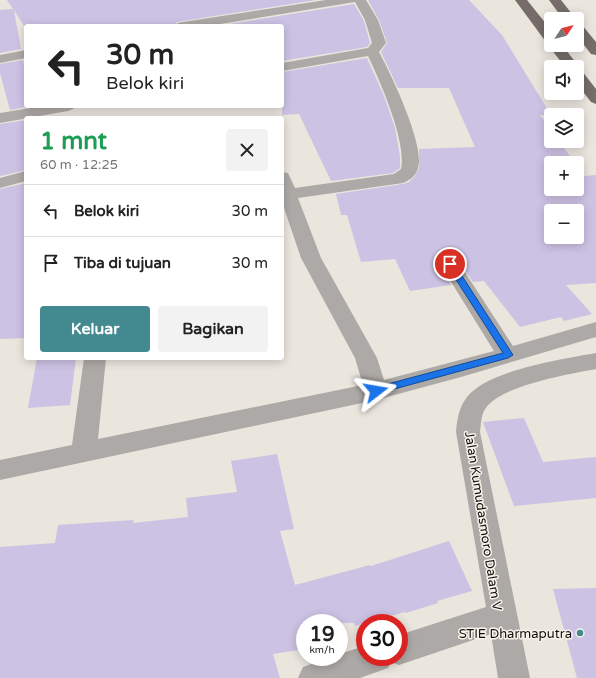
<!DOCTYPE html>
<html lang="id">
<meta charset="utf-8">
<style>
:root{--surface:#fff;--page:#f2f2f2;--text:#222;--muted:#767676;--line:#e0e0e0;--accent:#438a90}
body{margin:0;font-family:"Varela Round",sans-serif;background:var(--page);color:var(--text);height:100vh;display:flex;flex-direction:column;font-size:15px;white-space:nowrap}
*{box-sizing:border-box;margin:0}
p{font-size:13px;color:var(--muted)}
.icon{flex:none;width:22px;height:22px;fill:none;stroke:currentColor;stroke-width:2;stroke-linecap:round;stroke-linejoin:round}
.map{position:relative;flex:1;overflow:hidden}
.drawer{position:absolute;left:24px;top:116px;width:260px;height:244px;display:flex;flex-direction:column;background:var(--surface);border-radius:4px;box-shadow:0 2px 10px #0003}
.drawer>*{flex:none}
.top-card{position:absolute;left:24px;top:24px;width:260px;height:84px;border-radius:4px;box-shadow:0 2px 10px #0003;background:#fff;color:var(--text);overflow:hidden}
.needle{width:26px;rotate:54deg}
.buttons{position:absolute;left:544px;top:12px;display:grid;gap:8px}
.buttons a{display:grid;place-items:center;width:40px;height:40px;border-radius:4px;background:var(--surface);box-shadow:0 2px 10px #0003;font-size:20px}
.speed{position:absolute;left:296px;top:614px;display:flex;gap:8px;font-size:20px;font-weight:700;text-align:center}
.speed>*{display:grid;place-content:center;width:52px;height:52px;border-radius:50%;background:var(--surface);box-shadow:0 2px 10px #0003;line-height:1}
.speed small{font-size:10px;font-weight:400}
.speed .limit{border:6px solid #d22;background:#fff;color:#111}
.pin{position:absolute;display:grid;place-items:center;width:34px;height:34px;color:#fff;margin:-17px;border:2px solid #fff;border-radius:50%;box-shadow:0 1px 4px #0007}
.me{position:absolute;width:44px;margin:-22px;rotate:76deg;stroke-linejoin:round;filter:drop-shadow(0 0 3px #0008)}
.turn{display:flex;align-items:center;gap:14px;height:84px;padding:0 16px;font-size:18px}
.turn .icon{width:52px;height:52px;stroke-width:2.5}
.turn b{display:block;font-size:28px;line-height:34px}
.round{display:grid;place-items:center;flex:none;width:42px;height:42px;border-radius:4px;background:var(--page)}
.overview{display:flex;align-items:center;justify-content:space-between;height:68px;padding:0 16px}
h1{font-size:24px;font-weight:700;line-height:30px;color:#1e9e55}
.action{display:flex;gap:8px;margin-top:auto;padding:8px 16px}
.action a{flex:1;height:46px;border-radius:4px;background:var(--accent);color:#fff;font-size:16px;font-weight:700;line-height:46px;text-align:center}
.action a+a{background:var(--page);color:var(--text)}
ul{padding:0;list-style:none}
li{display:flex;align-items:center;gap:12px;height:52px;padding:0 16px;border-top:1px solid var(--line)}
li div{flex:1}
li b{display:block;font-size:15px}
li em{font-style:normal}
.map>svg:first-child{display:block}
</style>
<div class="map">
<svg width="596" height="678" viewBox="0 0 596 678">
<rect width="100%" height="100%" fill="#eae5dd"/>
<path fill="#ccc2e4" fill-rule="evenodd" d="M7,0H316L183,21L177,22L175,26H24L14,10L21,49L0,53V10L13,9Z
M368,0H469L502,35L551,115H540L551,130V141H559L575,163H551V189H577V166L584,176L596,175V283L566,285L592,314L564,321L561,317L520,327L484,281L473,282L457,259L450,257L443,259L438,264L451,285L410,291L395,259L361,262L347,215H341L336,194L403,184L409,182L415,176L419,168V149L475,147L449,88H398L381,52L387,43L379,20ZM551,211H577V237H551Z
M354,4L364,21L370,43L367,47L282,61V26H217Z
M367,58L384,96L395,128L400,157V168L393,173L331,181L299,114L282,115V72Z
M23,60L26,78V106H31L10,110L0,73V64Z
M26,120V170L0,176V124Z
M26,183V338L0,339V189Z
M37,358H76L70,405L28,408Z
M524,418L543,462L596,457V498L514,506L483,422Z
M277,454L294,529L280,531L295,585L370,565L371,566L449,541L472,591L437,601L438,603L406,613L405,612L355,626L354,623H305V649L273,654L280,678H0V547L55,543L58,525L134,520L133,523L188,517L186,498L237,492L231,461Z
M596,588V678H577L553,589Z"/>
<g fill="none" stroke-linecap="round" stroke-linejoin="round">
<path fill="#ada9a7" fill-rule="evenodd" d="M326,0H366L378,20L386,43L379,52C391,74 425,145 418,168C416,176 410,180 403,183L298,198L321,258L377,358L384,380L494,351L440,264L443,260L450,258L457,260L513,346L596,322V337L461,377L376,400L0,480V460L72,445L84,358H106L98,439L363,385L355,358L301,258L282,202V172L288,173L295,188L394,174L401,169C407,142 380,81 368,56L282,71V63L368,48L372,43L365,20L355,2L208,26H176L178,23L183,22Z
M26,50V58L0,63V55Z
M42,106H76L73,109L68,111L0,123V113Z
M26,171V181L0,188V178Z
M596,353V369C570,374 496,386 484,411C481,417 481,425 480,432L530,678H498L491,634L399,665L391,662L388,668L360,678H298L303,667L330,657H339V654L365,646V657H399V635L486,607L456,432C457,420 459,407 467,397C488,370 563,359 596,353Z"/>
<path fill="#766d6a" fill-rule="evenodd" d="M515,0H527L551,30V45H562L577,64L579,67L577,70L582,71L596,89V104L591,102L577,84V67H565L548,45L550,43L546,42Z
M549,0H561L576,19H563Z
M577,24L582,25L596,42V55L591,54L577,36Z"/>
</g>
<path fill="#1a73e8" stroke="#114b97" d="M450,261L453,262L513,355L508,358L376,394L373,393L372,391L373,388L503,353L446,264Z"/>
<circle fill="#438a90" stroke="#f8f2ea" stroke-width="1.5" cx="580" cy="633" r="4"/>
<g text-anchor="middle" stroke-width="3" stroke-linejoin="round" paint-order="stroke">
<g font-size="13" fill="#12100d" stroke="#f8f2ea">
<text transform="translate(484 521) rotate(81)" y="5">Jalan Kumudasmoro Dalam V</text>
</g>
<g font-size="13" fill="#12100d" stroke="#f8f2ea" text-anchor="end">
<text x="572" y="638">STIE Dharmaputra</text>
</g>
</g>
</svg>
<div class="buttons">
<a><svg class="needle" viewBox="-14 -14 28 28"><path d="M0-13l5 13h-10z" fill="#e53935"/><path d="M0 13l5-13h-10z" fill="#767676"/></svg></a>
<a><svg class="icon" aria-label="sound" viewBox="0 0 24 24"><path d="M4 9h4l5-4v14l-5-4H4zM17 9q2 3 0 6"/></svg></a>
<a><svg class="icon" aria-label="layers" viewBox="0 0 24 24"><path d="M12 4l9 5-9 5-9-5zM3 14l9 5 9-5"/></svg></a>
<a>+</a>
<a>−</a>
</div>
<div class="speed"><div>19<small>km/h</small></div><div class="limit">30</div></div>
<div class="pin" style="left:450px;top:264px;background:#d93025"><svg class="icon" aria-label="arrive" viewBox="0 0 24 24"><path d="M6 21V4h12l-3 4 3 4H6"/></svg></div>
<svg class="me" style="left:376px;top:391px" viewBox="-20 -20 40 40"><path d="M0-17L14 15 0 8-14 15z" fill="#1a73e8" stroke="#fff" stroke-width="4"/></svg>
<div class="top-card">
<div class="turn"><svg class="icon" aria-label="left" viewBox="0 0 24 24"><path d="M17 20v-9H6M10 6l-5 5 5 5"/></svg><div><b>30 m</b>Belok kiri</div></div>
</div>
<section class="drawer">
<div class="overview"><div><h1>1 mnt</h1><p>60 m · 12:25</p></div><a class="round"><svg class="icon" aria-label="close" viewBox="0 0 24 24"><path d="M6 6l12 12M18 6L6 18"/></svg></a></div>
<ul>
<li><svg class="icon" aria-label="left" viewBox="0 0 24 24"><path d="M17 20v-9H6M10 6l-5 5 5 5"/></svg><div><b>Belok kiri</b></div><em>30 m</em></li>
<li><svg class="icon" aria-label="arrive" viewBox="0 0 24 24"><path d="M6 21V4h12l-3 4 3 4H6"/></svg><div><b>Tiba di tujuan</b></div><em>30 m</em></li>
</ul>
<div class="action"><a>Keluar</a><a>Bagikan</a></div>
</section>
</div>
